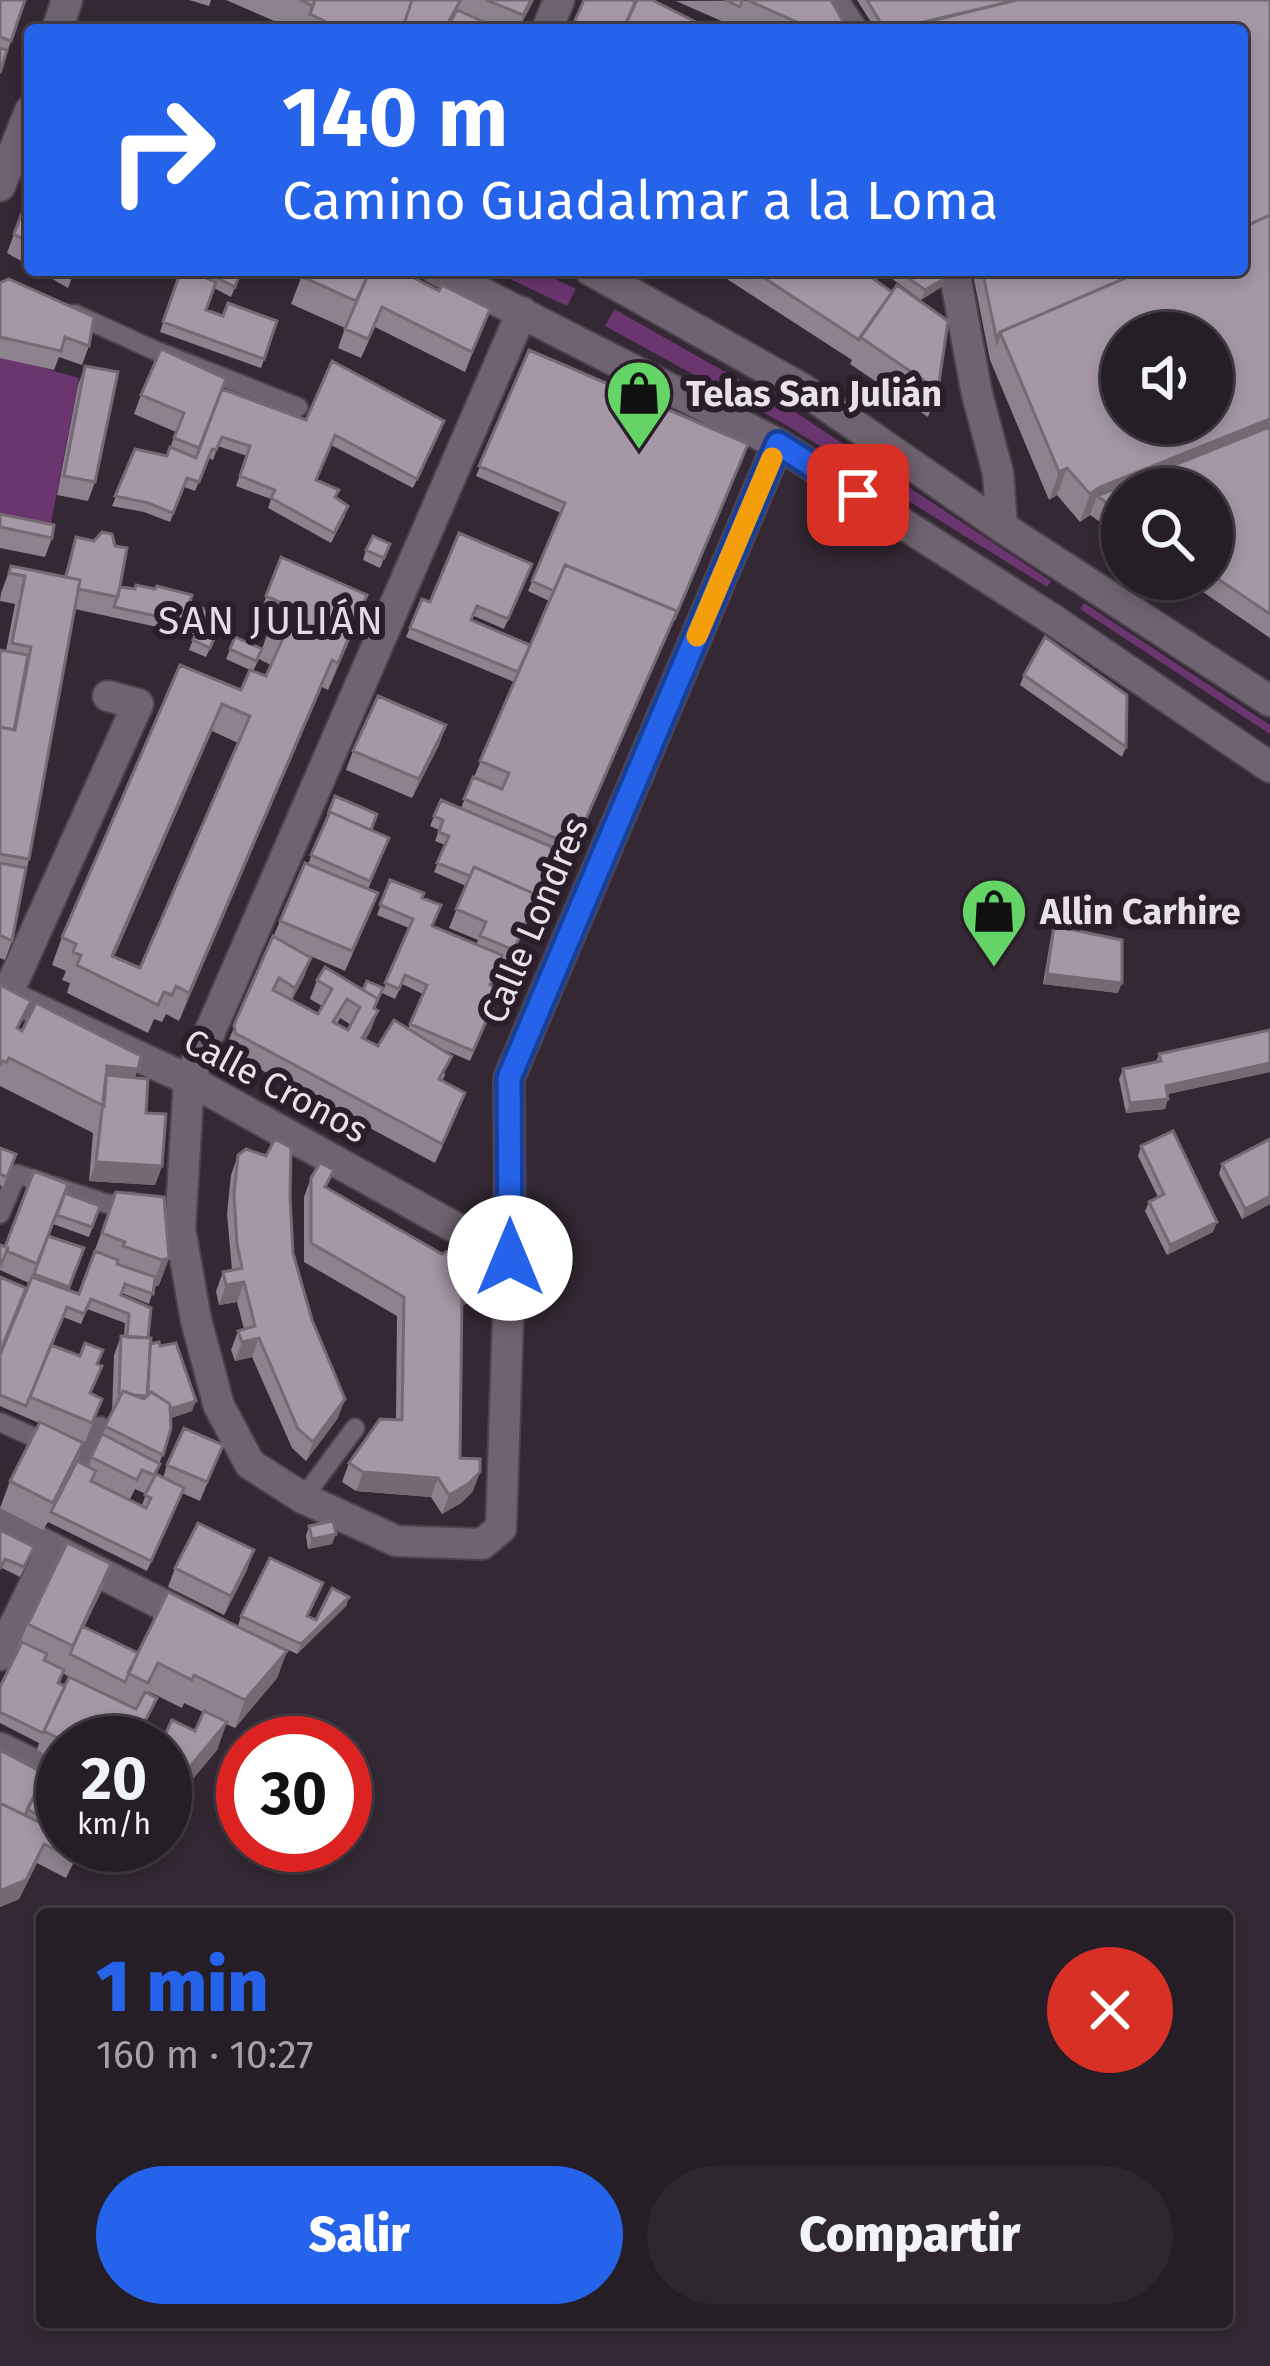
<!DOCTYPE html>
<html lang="es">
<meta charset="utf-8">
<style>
:root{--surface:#261e27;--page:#2e272f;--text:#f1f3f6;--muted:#a4a2a7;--line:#423c44;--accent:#2563eb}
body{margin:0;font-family:"Fira Sans",sans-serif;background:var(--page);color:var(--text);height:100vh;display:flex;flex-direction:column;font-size:45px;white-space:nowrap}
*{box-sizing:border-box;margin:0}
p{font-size:39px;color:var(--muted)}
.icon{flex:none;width:66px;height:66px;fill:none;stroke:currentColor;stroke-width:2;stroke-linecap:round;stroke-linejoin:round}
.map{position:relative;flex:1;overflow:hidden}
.drawer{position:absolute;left:36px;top:1908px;width:1197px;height:420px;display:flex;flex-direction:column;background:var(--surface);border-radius:12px;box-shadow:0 6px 18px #0003,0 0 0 3px var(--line)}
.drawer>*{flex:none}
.top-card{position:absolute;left:24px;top:24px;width:1224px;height:252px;border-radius:12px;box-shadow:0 6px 18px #0003,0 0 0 3px var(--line);background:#2563eb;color:#fff;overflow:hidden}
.buttons{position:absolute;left:1101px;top:312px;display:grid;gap:24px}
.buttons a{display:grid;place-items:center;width:132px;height:132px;border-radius:50%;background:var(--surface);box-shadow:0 6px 18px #0003,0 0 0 3px var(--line);font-size:60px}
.speed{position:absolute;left:36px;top:1716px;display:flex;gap:24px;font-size:60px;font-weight:700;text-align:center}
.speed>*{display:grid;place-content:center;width:156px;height:156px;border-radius:50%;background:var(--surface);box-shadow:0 6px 18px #0003,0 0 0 3px var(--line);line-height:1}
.speed small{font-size:30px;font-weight:400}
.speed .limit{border:18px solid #d22;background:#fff;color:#111}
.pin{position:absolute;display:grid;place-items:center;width:102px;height:102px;color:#fff;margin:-51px;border-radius:24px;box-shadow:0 6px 18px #0006}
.me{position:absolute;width:132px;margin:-66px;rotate:0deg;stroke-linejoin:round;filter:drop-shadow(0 0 9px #0008)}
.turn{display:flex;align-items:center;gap:42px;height:252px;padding:0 60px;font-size:54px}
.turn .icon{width:156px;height:156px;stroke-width:2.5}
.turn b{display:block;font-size:84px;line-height:102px}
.round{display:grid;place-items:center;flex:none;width:126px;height:126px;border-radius:63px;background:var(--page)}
.headline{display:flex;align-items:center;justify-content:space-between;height:204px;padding:0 60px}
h1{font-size:72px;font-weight:800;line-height:90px;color:var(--accent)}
.cta{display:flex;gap:24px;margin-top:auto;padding:24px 60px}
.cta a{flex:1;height:138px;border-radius:72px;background:var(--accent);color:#fff;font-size:48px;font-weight:800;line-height:138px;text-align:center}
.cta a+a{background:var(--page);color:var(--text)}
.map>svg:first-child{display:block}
</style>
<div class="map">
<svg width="1270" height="2366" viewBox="0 0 1270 2366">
<rect width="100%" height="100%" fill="#332834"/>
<path fill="#6b3670" d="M491,270H536L576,289L567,306Z
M614,309L792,410L1051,581L1047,587L786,425L605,326Z
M0,356L79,378L47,544L0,534Z
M1084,603L1270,725V734L1080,609Z"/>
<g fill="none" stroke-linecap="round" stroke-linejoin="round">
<g stroke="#4c434d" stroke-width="22">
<path id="service" d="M75,314L154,350L298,407
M0,1214L17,1174L108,1204L132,1202
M0,1422L84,1460L100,1426
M303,1498L355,1428"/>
</g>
<g stroke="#4c434d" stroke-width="34">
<path id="minor" d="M832,0L852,30
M547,30L559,0
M0,186L30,111
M954,270L977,394L998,473L1002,527
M522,312L189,1080L180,1229L196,1320L219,1406L250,1464L303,1498L396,1541L482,1544L501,1528L510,1258L509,1078L778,444
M0,992L189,1080L510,1258
M7,995L138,704L108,696
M0,1522L197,1622
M0,1655L52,1549
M0,1748L63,1779"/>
</g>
<g stroke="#4c434d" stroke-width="34">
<path id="tertiary" d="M57,30L67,0
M437,270L778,444L1052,619L1270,767
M590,270L801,388L1002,527L1270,701"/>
</g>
<use href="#service" stroke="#706371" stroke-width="18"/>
<use href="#minor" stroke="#706371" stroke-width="30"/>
<use href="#tertiary" stroke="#706371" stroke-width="30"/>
</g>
<path fill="#8e828f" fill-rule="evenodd" d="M0,0L11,41L0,73Z
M189,0H211L209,6Z
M226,0H534L518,30H506L462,12L502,30H295Z
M831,0L848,30H742L676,1Z
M857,0H1270V638L1184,579H1212V489H1122V537L1090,515L1080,522L1057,495L1049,500L990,360L972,270H1242V30H876Z
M29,194L30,195V266L7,253Z
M37,270H75L68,288Z
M181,270L212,280L216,270H242L231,297L214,288L206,310L223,316L277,321L261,368L160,332Z
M304,270L439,291L490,309L465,372L375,327L361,358L338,348L345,328L291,304Z
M713,270H861L938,390L928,417L850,364L852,360Z
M880,270H946L943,286L921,300Z
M0,283L89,346L82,365L59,357L54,370L0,358Z
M529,350L670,630L543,919L530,914L507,969L498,966L490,985L500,990L470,1061L438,1047L445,1075L442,1081L458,1112L435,1163L228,1052L227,1044L280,921L308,864L328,814L371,830L382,857L368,889L371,912L345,971L299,951L311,958L304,977L292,1000L318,1014L322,1006L310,999L317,980L375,1009L371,1030L365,1040L378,1046L408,1029L423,994L402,984L395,999L382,993L409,928L377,915L390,880L422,898L432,926L476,945L478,940L449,928L466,886L434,872L445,845L435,841L439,830L430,826L441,800L461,808L514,682L406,637L422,599L430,602L532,564L504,629L474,616L472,620L530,645L549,601L528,591L561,513L476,476ZM340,1018L351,1025L348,1030L337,1024Z
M85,366L95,482L88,501L57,495L78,385Z
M222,390L306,420L444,421L413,488L331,445L317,480L339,490L336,498L345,516L331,543L268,508L271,499L236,486L247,456L218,446L213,460L209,458L195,491L184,487L170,522L144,512L112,506L135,449L167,456L176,432L134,414L141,395Z
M0,514L52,538L45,557L0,548Z
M76,537L120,587L192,595L180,632L75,609L29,859L12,941L5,960L0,958V650L6,651L15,604L0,601L1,593L11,566L64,577Z
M390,544L380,568L363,560L366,550Z
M281,557L357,623L328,690L322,687L179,1021L166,1014L162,1022L154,1019L148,1033L67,993L70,983L62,980L66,971L52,965L62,937L180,665L241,690L250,670L226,659L235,637L262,649L269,629L256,624ZM259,659L271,665L266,676L253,671ZM212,731L238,743L140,968L114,957Z
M200,608L221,624L206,657L189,650L195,634H191Z
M1024,675L1126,747L1122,757L1020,685Z
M446,725L439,745L412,798L346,770L353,751Z
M1054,926L1118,993L1043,984L1051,936Z
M0,985L20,1030L135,1078L162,1166L155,1185L89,1181L93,1133L0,1086Z
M1270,1030V1072L1168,1094L1165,1109L1126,1113L1119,1079L1123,1069L1156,1062L1159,1054Z
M1270,1139V1204L1242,1219L1219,1174L1222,1164Z
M1141,1146L1213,1232L1167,1255L1145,1211L1149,1202L1158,1197L1138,1156Z
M0,1148L16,1154L3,1187L0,1185Z
M238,1155L290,1196L293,1253L338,1418L306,1461L292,1448L252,1357L235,1361L231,1350L238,1331L244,1329L237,1302L219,1305L216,1291L223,1272L232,1270L227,1214L231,1175Z
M311,1178L327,1189L483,1279L476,1298L462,1306L460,1458L473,1491L461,1503L442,1514L431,1497L356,1491L342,1482L349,1463L396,1419L397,1316L304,1262V1197Z
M116,1192L169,1258L159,1285L154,1287L149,1304L122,1293L192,1411L171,1418V1428L156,1474L163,1478L167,1465L223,1445L200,1501L182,1493L147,1571L48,1522L43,1530L0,1508L10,1481L39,1423L0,1406V1277L26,1288L29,1283L0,1270V1245L5,1247L64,1196L100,1206L89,1237L53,1224L49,1236L84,1248L68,1290L79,1294ZM87,1309L125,1323L124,1337L121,1336L114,1355L112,1413L88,1467L77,1461L83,1443L60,1432L85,1442L102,1399L91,1394L98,1364L52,1345L63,1317L81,1324ZM135,1489L146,1494L142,1505L130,1499Z
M309,1526L332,1544L308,1549L306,1536Z
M0,1530L30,1557L20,1577L2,1568Z
M111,1564L101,1592L84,1627L138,1653L287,1651L277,1678L235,1728L226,1724L217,1750L165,1812V1743H63V1763L37,1750L39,1743L0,1723V1687L28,1624ZM63,1673L69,1677L65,1686L59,1683ZM148,1691L182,1708L184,1703L203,1712L195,1731L162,1741L142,1732L157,1698Z
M175,1568L247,1570L224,1615L168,1587Z
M319,1593L308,1617L316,1620L349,1597L346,1606L297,1654L238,1626L241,1616Z
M0,1750L45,1774L63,1772V1845H99L89,1864L76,1858L66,1878L37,1863L19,1899L0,1907Z"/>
<path fill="#746a74" d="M531,0H534L518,30L523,15Z
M947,277L943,286L921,300L925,290Z
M1270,419V443L1097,496L1090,515L1080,522L1090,494L1100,487Z
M748,444L670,630L543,919L574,846Z
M1067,468L1057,495L1049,500L1059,472Z
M367,595L357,623L328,690L338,663Z
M332,660L322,687L179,1021L189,993Z
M222,704L212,731L102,984L112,956Z
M446,725L439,745L412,798L419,779Z
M311,958L304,977L288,1007L295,988Z
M1047,974L1122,983L1118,993L1043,984Z
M378,1011L371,1030L355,1057L362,1038Z
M1270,1063V1072L1162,1095L1166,1086Z
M107,1066L138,1069L128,1097L104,1075Z
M1168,1099L1165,1109L1126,1113L1130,1103Z
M96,1162L162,1166L155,1185L89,1181Z
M1270,1196V1204L1242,1219L1245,1209Z
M1217,1222L1213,1232L1167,1255L1170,1245Z
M169,1258L159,1285L151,1287L162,1260Z
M483,1279L476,1298L455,1310L462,1291Z
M244,1282L237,1302L219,1305L226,1285Z
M259,1338L252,1357L235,1361L242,1342Z
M345,1399L338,1418L306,1461L313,1442Z
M196,1401L192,1411L162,1421L165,1411Z
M363,1472L438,1478L431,1497L356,1491Z
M480,1472L473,1491L461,1503L442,1514L449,1495Z
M336,1534L332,1544L308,1549L312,1539Z
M254,1550L247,1570L224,1615L231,1596Z
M111,1564L101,1592L71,1655L70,1654L64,1670L73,1646Z
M349,1597L346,1606L297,1654L301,1644Z
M287,1651L277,1678L235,1728L245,1700Z
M227,1722L217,1750L165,1812L174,1786Z
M44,1844L37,1863L19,1899L0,1907V1891Z"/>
<path fill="#a597a6" stroke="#746a74" stroke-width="3" fill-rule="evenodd" d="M0,0H25L11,41L0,37Z
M300,0H315L313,6Z
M315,0H412L402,30H343L310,14Z
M412,0H458L460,1L444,30H402Z
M486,0H531L523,15Z
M584,0H631L636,2L623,30H580L573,25Z
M636,0H652L712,30H623Z
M725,0H742L740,7Z
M747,0H831L848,30H815Z
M867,0H1017L894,30H885Z
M1017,0H1270V215L1242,228V30L894,29Z
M457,10L502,30H446Z
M0,48L7,50L0,73Z
M29,194L30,195V243L14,234Z
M1270,215V419L1100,487L1090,494L1067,468L1059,472L1000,332L1144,270H1242V228ZM1122,333H1212V423H1122Z
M181,270H200L199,275L216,282L206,310L223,316L228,303L277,321L264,359L163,322Z
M216,270H241L235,287L214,276Z
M304,270H370L356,301L301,276Z
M370,270H398L439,291L442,285L490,309L472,352L382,307L368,339L345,329Z
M733,270H750L747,278Z
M752,270H861L892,292L859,340Z
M897,270H946L947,277L925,290Z
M982,270H1144L1000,332L997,341Z
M9,279L94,317L89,346L65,337L61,351L0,337V283Z
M897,285L948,321L938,390L860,337Z
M161,349L226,379L199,448L174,438L184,413L141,395Z
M529,350L748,444L674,620L677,611L565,565L554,591L532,581L565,503L479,466Z
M332,361L444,421L417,479L335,435L316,480L339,490L335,497L348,506L334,533L271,498L275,490L240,476L250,446L222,437L216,450L212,449L199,482L187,478L173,513L148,503L115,496L135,449L167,456L170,447L196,458L222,389L306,420Z
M85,366L118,372L95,482L64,476Z
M1270,427V614L1212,575V489H1122V513L1097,496Z
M0,514L54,525L52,538L0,527Z
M102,532L112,534L115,546L127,548L118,597L78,589L80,580L66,577L76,537L94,541Z
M459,533L532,564L508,619L477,606L471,620L530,645L518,672L410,628L422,599L430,602Z
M373,536L390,544L384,558L366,550Z
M281,557L367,595L338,663L332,660L189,993L176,986L172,995L164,992L158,1005L77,965L81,955L73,952L76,944L62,937L180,665L241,690L250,670L266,676L283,638L269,631L280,602L266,596ZM222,704L250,716L140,968L112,956Z
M565,565L677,611L574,846L464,799L473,777L502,789L509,773L480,761Z
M11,566L80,580L29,859L0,854V727L15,730L31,647L12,643L25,576L9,573Z
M136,585L155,589L157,586L192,595L184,622L114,607L120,587L135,589Z
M200,608L224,614L216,629L218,630L210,648L193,640L200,625L195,624Z
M235,637L262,649L256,661L230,649Z
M1045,637L1127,695L1126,747L1024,675Z
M0,650L28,655L14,730L0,727Z
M378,696L446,725L419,779L353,751Z
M335,796L377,814L371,830L330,812L328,814Z
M441,800L571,855L547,910L533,904L537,895L474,867L470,876L437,863L449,836L439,832L443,820L434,816Z
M330,812L389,838L370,881L311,855Z
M0,863L26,868L12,941L0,935Z
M305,863L378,893L352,951L280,921Z
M474,867L537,895L514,950L480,936L486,922L456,909Z
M390,880L424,893L422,898L441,905L432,926L502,955L490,985L500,990L473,1051L410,1024L427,985L405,975L399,989L385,983L413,919L380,905Z
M1054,926L1122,940V983L1047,974Z
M273,936L311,958L295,988L279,978L273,990L318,1014L332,989L317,980L325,967L378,999L374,1008L378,1011L362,1038L378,1046L394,1020L452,1056L439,1079L465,1093L442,1144L235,1033L234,1025ZM347,999L360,1007L348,1030L333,1022Z
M367,981L383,988L374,1008L378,999L363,990Z
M0,985L31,1001L17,1028L22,1031L36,1003L141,1056L138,1069L107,1066L104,1106L9,1058L7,1062L2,1061L0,1065Z
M1270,1030V1063L1166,1086L1168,1099L1130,1103L1123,1069L1161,1061L1159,1054Z
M106,1075L148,1079L146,1113L166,1114L162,1166L96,1162Z
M1173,1131L1217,1222L1170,1245L1149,1202L1164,1194L1141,1146Z
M275,1139L291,1148L290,1196L293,1253L312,1320L345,1399L313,1442L298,1429L259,1338L242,1342L238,1331L255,1326L244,1282L226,1285L223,1272L242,1268L237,1244L234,1194L238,1155L246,1149L266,1156Z
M1270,1139V1196L1245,1209L1222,1164Z
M0,1148L16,1154L7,1177L0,1174Z
M320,1163L334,1170L325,1187L442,1254L465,1242L474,1258L478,1257L483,1279L462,1291L460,1458L480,1459V1472L468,1484L449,1495L438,1478L363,1472L349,1463L380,1419L402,1420L404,1297L311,1243V1178Z
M34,1171L68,1184L37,1264L7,1251L8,1248L5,1247Z
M116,1192L164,1197L169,1258L162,1260L123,1246L125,1242L102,1233Z
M65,1193L100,1206L92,1227L57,1215Z
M48,1236L84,1248L69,1287L34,1274Z
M0,1245L8,1248L0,1267Z
M95,1251L118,1260L117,1264L155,1277L153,1294L125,1284L121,1295L151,1308L148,1338L127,1337L129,1314L91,1299L84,1314L67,1307L26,1406L0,1395V1355L32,1277L79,1294Z
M0,1277L26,1288L0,1352Z
M121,1336L151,1338L147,1396L134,1395L123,1391L121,1394H119Z
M159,1342L160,1346L176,1343L196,1401L170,1409V1404L151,1392L148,1394L150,1344Z
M85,1343L103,1350L97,1364L102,1366L90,1393L102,1399L92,1423L30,1397L51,1345L80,1356Z
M123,1391L144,1399L151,1392L170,1404L171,1428L163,1455L105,1426Z
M40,1422L83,1443L53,1503L10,1481Z
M184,1428L223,1445L207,1482L167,1465Z
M102,1434L160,1464L154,1475L142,1470L137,1480L91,1457Z
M77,1461L96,1471L91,1481L146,1508L151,1498L145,1495L156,1474L184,1488L151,1561L51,1512Z
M333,1521L336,1534L312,1539L309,1526Z
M198,1523L254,1550L231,1596L175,1568Z
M0,1530L34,1547L24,1567L5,1559L0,1569Z
M67,1543L111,1564L73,1646L28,1624Z
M270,1558L323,1583L307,1616L316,1620L332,1588L349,1597L301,1644L241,1616Z
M168,1592L287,1651L245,1700L194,1675L192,1680L158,1663L148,1683L128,1673Z
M82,1626L138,1653L125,1682L70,1654Z
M22,1642L47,1654L44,1660L64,1670L58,1683L65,1686L43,1733L0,1712V1687Z
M69,1677L136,1709L145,1692L157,1698L140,1731L162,1741L161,1743H68L44,1731Z
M204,1711L227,1722L174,1786L165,1781V1743H161L172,1720L195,1731Z
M0,1750L45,1774L25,1815L0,1803Z
M50,1765L63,1772V1828L27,1809Z
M0,1803L63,1834V1845H81L73,1859L44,1844L26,1880L0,1891Z"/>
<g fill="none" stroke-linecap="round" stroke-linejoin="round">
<g stroke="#184099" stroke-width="30">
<path id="route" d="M510,1258L509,1078L778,444L858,495"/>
</g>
<use href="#route" stroke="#2563eb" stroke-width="21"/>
<path stroke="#f59e0b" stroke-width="21" d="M697,636L772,458"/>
</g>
<defs>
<g id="shop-pin" transform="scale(3.45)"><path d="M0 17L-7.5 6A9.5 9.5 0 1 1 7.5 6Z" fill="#65d467" stroke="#291e2a"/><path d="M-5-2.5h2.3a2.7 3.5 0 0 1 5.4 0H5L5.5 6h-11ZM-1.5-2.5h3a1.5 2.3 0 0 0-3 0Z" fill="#111"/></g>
</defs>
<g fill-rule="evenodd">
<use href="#shop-pin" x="639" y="393"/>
<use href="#shop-pin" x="994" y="911"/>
</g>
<g text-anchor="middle" stroke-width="12" stroke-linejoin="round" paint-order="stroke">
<g font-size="36" font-weight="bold" fill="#e9e1e9" stroke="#291e2a" text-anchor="start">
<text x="686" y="406">Telas San Julián</text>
<text x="1040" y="924">Allin Carhire</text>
</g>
<g font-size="36" fill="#e9e1e9" stroke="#291e2a">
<text transform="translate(534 920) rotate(-67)" y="13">Calle Londres</text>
<text transform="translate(276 1085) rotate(28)" y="13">Calle Cronos</text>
</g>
<g font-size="39" letter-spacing="3" fill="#e8d9e9" stroke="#291e2a">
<text x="272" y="634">SAN JULIÁN</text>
</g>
</g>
</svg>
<div class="buttons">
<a><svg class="icon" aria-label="sound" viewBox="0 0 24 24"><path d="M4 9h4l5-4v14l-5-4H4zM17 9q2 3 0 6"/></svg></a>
<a><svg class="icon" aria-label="search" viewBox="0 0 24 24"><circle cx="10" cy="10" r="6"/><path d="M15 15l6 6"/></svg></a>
</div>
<div class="speed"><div>20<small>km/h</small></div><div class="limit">30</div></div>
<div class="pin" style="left:858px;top:495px;background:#d93025"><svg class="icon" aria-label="arrive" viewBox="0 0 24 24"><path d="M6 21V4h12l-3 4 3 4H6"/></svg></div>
<svg class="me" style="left:510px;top:1258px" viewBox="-20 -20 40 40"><circle r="19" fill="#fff"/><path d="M0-13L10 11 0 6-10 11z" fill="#2563eb"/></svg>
<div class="top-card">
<div class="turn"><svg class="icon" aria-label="right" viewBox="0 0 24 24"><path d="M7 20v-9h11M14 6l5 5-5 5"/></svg><div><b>140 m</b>Camino Guadalmar a la Loma</div></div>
</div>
<section class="drawer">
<div class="headline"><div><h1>1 min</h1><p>160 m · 10:27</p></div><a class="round" style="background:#d93025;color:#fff"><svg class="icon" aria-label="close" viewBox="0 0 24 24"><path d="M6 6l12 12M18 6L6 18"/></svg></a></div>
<div class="cta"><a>Salir</a><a>Compartir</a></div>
</section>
</div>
